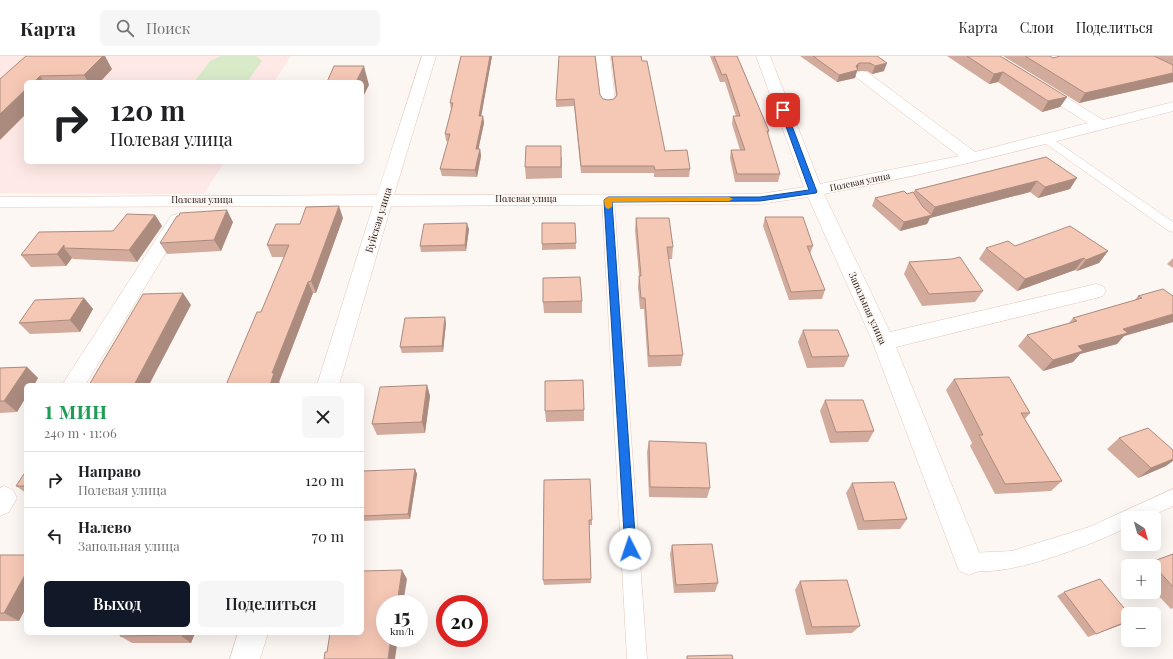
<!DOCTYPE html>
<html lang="ru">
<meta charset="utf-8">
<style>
:root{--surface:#fff;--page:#f6f6f6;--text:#202124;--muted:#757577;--line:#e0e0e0;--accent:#111827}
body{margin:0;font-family:"Playfair Display",serif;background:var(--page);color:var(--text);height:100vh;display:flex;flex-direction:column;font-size:15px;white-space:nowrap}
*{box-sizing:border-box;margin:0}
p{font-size:13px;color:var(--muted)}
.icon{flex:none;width:22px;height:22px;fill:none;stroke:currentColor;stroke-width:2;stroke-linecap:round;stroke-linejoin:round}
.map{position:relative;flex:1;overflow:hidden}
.sheet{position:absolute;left:24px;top:327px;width:340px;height:252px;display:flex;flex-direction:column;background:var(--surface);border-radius:6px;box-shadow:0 4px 16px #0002}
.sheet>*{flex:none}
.guide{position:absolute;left:24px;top:24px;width:340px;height:84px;border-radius:6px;box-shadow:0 4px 16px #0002;background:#fff;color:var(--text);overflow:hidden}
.needle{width:26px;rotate:143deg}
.tools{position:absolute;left:1121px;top:455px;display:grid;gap:8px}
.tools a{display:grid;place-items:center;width:40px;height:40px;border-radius:6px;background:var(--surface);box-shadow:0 4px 16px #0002;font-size:20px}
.speed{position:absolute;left:376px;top:539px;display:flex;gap:8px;font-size:20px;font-weight:700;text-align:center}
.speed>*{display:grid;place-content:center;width:52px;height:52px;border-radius:50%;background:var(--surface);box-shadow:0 4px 16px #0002;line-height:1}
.speed small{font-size:10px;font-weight:400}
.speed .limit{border:6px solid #d22;background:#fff;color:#111}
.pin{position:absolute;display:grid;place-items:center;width:34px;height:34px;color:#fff;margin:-17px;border-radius:8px;box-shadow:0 2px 6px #0006}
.me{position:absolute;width:44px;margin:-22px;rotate:356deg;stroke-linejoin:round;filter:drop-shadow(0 0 3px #0008)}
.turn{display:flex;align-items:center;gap:14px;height:84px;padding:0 20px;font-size:18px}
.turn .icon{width:52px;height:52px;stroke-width:2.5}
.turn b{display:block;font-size:28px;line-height:34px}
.round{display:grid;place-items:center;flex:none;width:42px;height:42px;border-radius:6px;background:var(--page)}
.headline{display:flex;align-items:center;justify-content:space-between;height:68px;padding:0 20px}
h1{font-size:24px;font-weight:600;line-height:30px;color:#1e9e55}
.button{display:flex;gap:8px;margin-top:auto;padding:8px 20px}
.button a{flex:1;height:46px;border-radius:6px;background:var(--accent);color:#fff;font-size:16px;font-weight:600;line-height:46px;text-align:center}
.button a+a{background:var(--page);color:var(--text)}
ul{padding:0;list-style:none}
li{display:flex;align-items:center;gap:12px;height:56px;padding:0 20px;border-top:1px solid var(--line)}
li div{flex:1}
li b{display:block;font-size:15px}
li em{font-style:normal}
header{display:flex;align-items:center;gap:24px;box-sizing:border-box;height:56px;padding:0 20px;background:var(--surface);border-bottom:1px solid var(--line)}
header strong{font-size:19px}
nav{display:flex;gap:22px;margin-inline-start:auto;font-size:14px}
.search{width:280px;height:36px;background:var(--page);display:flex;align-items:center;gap:10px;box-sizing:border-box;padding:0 14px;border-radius:6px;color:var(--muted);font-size:15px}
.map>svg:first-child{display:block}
</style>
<header>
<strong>Карта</strong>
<div class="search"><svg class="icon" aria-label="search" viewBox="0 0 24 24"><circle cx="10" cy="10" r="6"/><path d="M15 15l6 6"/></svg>Поиск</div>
<nav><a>Карта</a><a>Слои</a><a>Поделиться</a></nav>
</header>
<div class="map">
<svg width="1173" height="603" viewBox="0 0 1173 603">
<rect width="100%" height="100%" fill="#fdf7f4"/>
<path fill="#fee9e6" d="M0,0H291L274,26H26V106H224L204,138L0,137Z"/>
<path fill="#d9eac9" d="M221,0H257L262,5L247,26H194L210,5Z"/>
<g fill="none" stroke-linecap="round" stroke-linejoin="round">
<g stroke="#e6c6b8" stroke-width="1">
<path id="lane" d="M1046,80L1050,81L1173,166V176L1169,175L1042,85L1041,83Z
M608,139L612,140L614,143L647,603H627L602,143L604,140Z
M1173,433V450L1147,462H1128V471C1093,488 998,527 962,512L960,506L962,500L969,497L1012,495L1089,471Z"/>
</g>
<g stroke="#e6c6b8" stroke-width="1">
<path id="street" d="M422,0H436L394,139L760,138L804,131L756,0H770L820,128L959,100L857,22L855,19L857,16L862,15L867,16L975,96L1088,67L986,3L984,0H1000L1103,64L1173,46V55C1057,85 942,116 824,138L890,276L1096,228L1103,230L1106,235L1103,240L1096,242L896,291L983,506L979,515L969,519L959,515L871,282L808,141L760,148L391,150L339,329H317L373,150L0,151V141L377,139Z
M596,0H610L615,46L613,49L608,50L603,49L601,46Z
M177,158L183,160L186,164L85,329H62L171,160Z
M4,430L13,434L17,442L9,456L0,460V432Z
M238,577H268L260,603H230Z"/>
</g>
<use href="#lane" fill="#fff" fill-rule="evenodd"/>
<use href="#street" fill="#fff" fill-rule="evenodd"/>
</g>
<path fill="#d3ab9c" d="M461,0H492L481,60H483L484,67L478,93H480L481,100L477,121L442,120L440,113L448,85H446L445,78L451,54L450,47Z
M611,0H641L642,5L665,95L690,113L689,121H654V117H581L574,50L556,51V44L600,39L603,43L608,44L614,43L616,40Z
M710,0H737L769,75L768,79L780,118L778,126H735L730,102L731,94H740L732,68L733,60H736L725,26H720Z
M800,0H877L884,15L872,18L867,15H857L855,22L837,26Z
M947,0H1000L1067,41L1060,51L1042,56L998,26L989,28Z
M1003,0H1050L1053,2L1060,0H1173V26L1079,47Z
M112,13L100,26H26L0,23Z
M562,101V122L526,123L525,111Z
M1046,101L1070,133L1038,142L1030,136L930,162L927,168L900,175L872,150L875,142L913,137L915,134Z
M155,159L162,170L137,206L73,203L72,202L66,210L31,211L21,199L113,175Z
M765,161L813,190L810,198L825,234L822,243L789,244L763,170Z
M343,162L316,237H313L279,326L281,329H226L261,256L284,201H272L267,189L300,168Z
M636,162L673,191L672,203H668L683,299L681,310L648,311L644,253H640L638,231L639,220L635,174Z
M233,166L221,195L167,198L160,187Z
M575,167L576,193L542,194V188Z
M469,173L466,195L421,196L420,190Z
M1015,190L1108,195L1099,207L1077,215L1075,214L1017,235L979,203L986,192Z
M1173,202V212L1167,208Z
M909,206L983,235L975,246L922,250L904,218Z
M1138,240H1173V266L1124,280L1117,288L1080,298L1073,306L1043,315L1018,290L1027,279L1069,267L1073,262L1134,245Z
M84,242L93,253L80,276L30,278L19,267Z
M582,245V257H544L543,246Z
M446,267L443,296L402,297L400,291Z
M803,274L849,300L844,311L807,312L798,286Z
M27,311L38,322L34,329H26V341L17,356L0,357V312Z
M954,323L1030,357L1025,363L1062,425L1051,435L995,438L970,390L972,387L946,334Z
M427,329L430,340L425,377L377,379L372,368Z
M825,344L874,375L868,386L830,387L820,355Z
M584,354V365L546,366L545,355Z
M1119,382L1166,410L1138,422L1107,393Z
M649,385L710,432L707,442L649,441L647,396Z
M415,413L417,418L410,463L362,465V418Z
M26,415V437L16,430Z
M544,424L592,464V469H589L591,527L544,529L543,524Z
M852,427L907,463L900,473L858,474L846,437Z
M672,489L718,527L715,536L674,537L670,498Z
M1173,498V552L1171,553L1154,535V510H1145L1151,506Z
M0,499L19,565H0Z
M800,525L860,570L852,577L806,579L795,534Z
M1064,536L1128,558V566L1088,581L1057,540Z
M195,577L191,587H132L120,580Z"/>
<path fill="#ac8b7f" d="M103,0H105L112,13L100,26H88L84,19Z
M490,0H492L480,67L479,60Z
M859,7L855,22L837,26L839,19L856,10Z
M887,7L884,15L872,18L875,10Z
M364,10L369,29L362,43V26H356Z
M1003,16L998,26L989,28L994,18Z
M1173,17V26L1079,47L1085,37Z
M40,20L44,26H34Z
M26,33V58L0,84V58Z
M1067,41L1060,51L1042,56L1048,45Z
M483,60L484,67L477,100L476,93Z
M480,93L481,100L477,121L475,114Z
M1077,122L1070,133L1038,142L1045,131Z
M1037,125L1030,136L930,162L927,168L900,175L904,166L931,159L935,151Z
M339,150L343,162L316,237L311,225Z
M227,154L233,166L221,195L214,184Z
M155,159L162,170L137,206L129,194Z
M467,167L469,173L466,195L465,189Z
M64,189V192L72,202L66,210L57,198Z
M1108,195L1099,207L1077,215L1086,204Z
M1084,202L1075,214L1017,235L1025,223Z
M308,226L313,237L279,326L281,329H270L272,317Z
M183,237L191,249L149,329H134Z
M84,242L93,253L80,276L70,264Z
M1173,258V266L1124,280L1117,288L1080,298L1073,306L1043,315L1053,304L1078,290L1123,273Z
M445,261L446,267L443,296L442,290Z
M27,311L38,322L34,329H26V341L17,356L4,345Z
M427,329L430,340L425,377L422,366Z
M1173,403V405L1166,410L1138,422L1151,412Z
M415,413L417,418L410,463L408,458Z
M402,514L407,523L403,548H397Z
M26,517V552L19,565L4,557Z
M1128,565V566L1126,567L1088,581L1096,578Z
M181,577H195L191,587L180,579Z
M391,582H398L395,603H388Z"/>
<path fill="#f5c7b5" stroke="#ac8b7f" d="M26,0H103L84,19L40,20L34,26H26V33L0,58V23Z
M461,0H490L479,60H483L476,93H480L475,114L440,113L450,78H445L453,47H450Z
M559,0H595L600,39L603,43L608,44L614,43L617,39L612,0H641L642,5H647L665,95L687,94L690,113L655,114L654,110H581L574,43L556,44Z
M714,0H737L769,75H767L780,118H737L731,94H745L733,60H740L726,18L722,19Z
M813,0H877L887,7L875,10L870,7H859L856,10L858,14L839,19Z
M967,0H1000L1067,41L1048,45L1003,16L994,18Z
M1025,0H1050L1053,2L1060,0H1154L1173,9V17L1085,37Z
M334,10H364L356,26H327Z
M526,90H561V111H525Z
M1046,101L1077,122L1045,131L1037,125L935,151L915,134Z
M904,135L907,138L913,136L923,151L932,159L904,166L875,142Z
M339,150L311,225L308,226L272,317H274L270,329H226L257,256H261L289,189H267L276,168H300L306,151Z
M227,154L214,184L160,187L177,160H179L180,157Z
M127,158L155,159L129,194L64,192V189L57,198L21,199L39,176L113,175Z
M765,161H803L813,190H807L825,234L791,236Z
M636,162H669L673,191H667L683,299L649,300L645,242H641L639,220H641Z
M467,167L465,189L420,190L424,168Z
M542,167H575L576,187L542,188Z
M1070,170L1108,195L1086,204L1084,202L1025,223L986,192L1008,185L1015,190Z
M960,201L983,235L929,238L909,206L952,203Z
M580,221L582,245L543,246V222Z
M1163,233L1173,240V258L1123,273L1128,277L1078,290L1083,295L1053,304L1027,279L1077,265L1073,262L1142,242L1138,240Z
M183,237L134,329H89L143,238Z
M84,242L70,264L19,267L35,244Z
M445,261L442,290L400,291L405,262Z
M803,274H838L849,300L812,301Z
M27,311L4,345H0V312Z
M1009,321L1030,357H1021L1062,425L1005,428L979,379H983L954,323Z
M583,324L584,354L545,355V325Z
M427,329L422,366L372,368L380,331Z
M825,344H863L874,375L836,376Z
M1148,372L1173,394V403L1151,412L1119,382Z
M649,385L706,387L710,432L650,431Z
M415,413L408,458L362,460V418L363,415Z
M26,415V430H16Z
M590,423L592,464H589L591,523L543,524L544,424Z
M894,426L907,463L864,465L852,427Z
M712,488L718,527L676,529L672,489Z
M1173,498V531L1151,506Z
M0,499H26V517L4,557H0Z
M402,514L397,548H385V582H391L388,603H324L325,596H327L330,577H362V515Z
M1100,523L1129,558H1128V565L1096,578L1064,536Z
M847,524L860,570L812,571L800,525Z
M121,577H181L180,579L120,580Z
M732,599L733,603H687V600Z"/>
<path fill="#1a73e8" stroke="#114b97" d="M783,52L786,54L817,136L816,137L760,145L612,146L636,493L634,497L630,499L626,497L625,493L604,144L608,141H760L809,134L780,54Z"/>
<path fill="#f59e0b" d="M608,141H729L733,143L729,145L612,146V151L608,153L605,151L604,144Z"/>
<g text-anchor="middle" stroke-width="3" stroke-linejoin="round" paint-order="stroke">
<g font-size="9" fill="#241914" stroke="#fdf7f4">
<text transform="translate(860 126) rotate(-12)" y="3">Полевая улица</text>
<text x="526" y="146">Полевая улица</text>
<text x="202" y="147">Полевая улица</text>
</g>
<g font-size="10" fill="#241914" stroke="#fdf7f4">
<text transform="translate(378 164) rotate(-73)" y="4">Буйская улица</text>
<text transform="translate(868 252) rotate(66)" y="4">Запольная улица</text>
</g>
</g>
</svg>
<div class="tools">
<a><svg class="needle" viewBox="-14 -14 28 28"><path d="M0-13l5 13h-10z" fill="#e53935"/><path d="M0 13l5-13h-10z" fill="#757577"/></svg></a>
<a>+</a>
<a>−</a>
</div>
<div class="speed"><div>15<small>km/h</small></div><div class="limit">20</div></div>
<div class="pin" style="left:783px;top:54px;background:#d93025"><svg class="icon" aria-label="arrive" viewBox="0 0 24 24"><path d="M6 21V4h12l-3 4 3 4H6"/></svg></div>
<svg class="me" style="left:630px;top:493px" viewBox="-20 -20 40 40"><circle r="19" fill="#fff"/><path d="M0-13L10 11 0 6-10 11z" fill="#1a73e8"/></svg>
<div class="guide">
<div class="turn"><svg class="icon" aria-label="right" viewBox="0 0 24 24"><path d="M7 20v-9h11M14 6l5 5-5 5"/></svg><div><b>120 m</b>Полевая улица</div></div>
</div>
<section class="sheet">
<div class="headline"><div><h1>1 мин</h1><p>240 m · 11:06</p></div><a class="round"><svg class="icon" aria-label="close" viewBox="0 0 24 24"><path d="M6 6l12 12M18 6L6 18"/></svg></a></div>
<ul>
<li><svg class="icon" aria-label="right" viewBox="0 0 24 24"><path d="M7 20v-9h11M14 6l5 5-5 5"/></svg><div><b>Направо</b><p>Полевая улица</p></div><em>120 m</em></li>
<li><svg class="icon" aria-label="left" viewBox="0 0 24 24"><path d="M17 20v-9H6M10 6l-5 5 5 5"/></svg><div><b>Налево</b><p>Запольная улица</p></div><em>70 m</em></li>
</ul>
<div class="button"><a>Выход</a><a>Поделиться</a></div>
</section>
</div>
